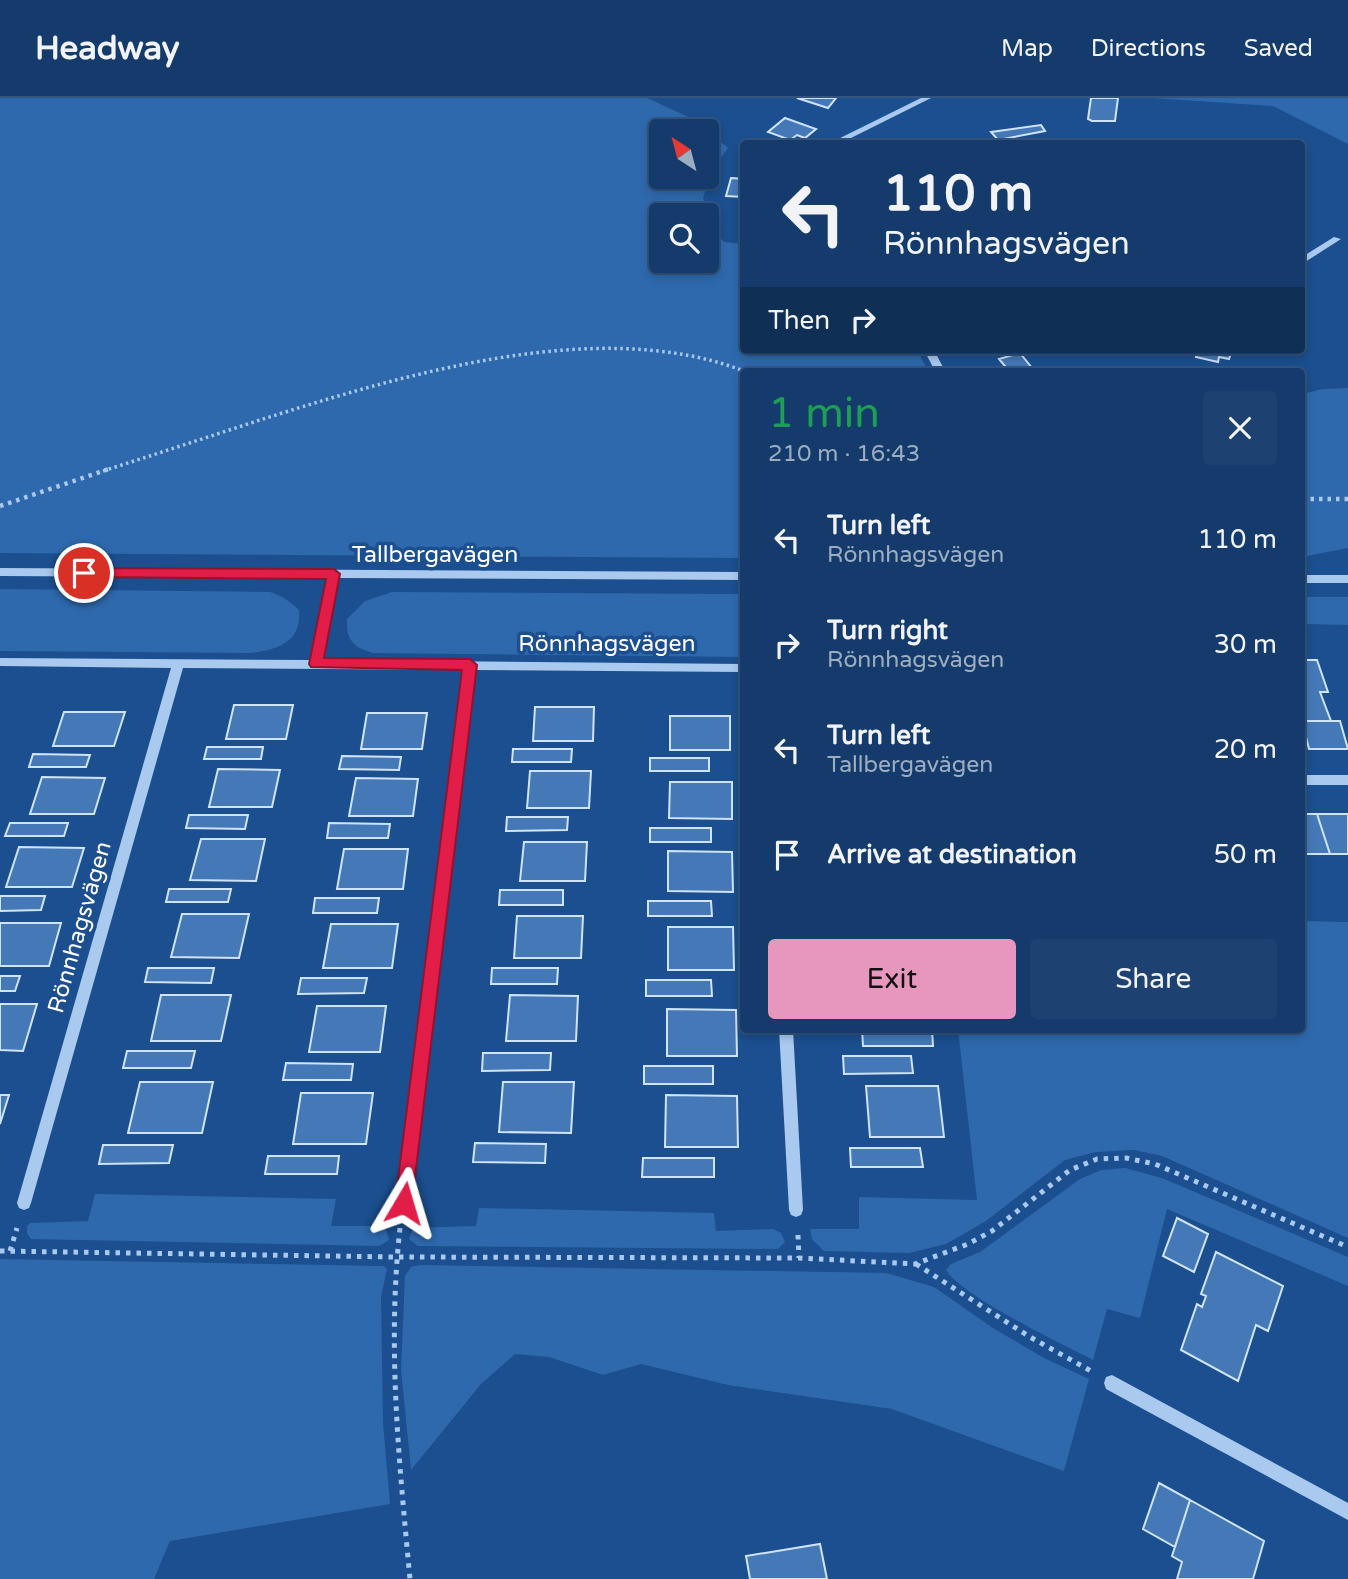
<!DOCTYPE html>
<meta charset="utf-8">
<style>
:root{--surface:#143b6b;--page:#1d4271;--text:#f1f3f6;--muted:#9dadc1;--line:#33557e;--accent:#e797bd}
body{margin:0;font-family:"Varela Round",sans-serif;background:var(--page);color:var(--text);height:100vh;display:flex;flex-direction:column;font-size:26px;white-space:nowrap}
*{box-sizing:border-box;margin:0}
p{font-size:23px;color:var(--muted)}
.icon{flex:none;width:38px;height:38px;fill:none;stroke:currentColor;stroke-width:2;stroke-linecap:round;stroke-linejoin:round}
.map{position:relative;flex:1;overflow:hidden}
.details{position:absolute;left:740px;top:270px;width:565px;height:665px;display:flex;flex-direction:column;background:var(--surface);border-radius:7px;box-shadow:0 4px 10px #0003,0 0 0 2px var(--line)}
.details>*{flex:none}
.guide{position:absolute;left:740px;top:42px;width:565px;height:214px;border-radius:7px;box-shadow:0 4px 10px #0003,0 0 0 2px var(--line);background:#143b6b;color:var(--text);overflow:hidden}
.needle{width:46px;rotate:324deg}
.buttons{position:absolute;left:649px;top:21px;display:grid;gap:14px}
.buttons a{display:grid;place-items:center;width:70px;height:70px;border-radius:7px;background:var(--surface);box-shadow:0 4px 10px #0003,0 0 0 2px var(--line);font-size:35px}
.pin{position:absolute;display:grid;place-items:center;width:60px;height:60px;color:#fff;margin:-30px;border:4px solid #fff;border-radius:50%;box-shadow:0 2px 7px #0007}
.me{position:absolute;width:77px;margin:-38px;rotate:7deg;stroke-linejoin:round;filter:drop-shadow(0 0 5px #0008)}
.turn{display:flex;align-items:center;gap:24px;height:147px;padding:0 28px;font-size:32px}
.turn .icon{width:91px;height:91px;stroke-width:2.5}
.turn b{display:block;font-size:49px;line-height:60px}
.then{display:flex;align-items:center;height:66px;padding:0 28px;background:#0003;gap:14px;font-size:26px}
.round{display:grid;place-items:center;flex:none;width:74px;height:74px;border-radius:7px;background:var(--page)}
.overview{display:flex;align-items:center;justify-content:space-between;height:119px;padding:0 28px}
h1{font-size:42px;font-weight:600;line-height:52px;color:#1e9e55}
.button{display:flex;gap:14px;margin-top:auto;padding:14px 28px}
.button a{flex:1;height:80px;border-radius:7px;background:var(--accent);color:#111;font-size:28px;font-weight:600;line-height:80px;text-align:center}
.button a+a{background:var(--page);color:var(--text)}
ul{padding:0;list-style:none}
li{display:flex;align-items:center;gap:21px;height:105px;padding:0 28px}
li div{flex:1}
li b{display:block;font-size:26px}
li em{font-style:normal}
header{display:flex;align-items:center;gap:42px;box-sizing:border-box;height:98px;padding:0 35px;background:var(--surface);border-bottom:2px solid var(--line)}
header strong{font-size:33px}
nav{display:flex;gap:38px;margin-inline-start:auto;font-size:24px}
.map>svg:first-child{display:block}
</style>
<header>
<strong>Headway</strong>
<nav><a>Map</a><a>Directions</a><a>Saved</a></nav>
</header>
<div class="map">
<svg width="1348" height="1481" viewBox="0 0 1348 1481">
<rect width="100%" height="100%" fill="#1b4f8f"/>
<path fill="#2e69ad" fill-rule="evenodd" d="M0,0H647L695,22L728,50L712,72L703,100L710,116L722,124L715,133L724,144L744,146V252H917L928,273H744V460L0,455ZM662,33H707V79H662ZM662,117H707V163H662Z
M1153,0H1348V46L1273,8Z
M1348,290V450L1302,459V296L1323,291Z
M0,491L270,494C282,498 290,503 299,512C302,544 278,552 250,555L0,553Z
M392,494L744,496V559L373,555C353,549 346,542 347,521L365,503Z
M1302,499H1348V527L1302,526Z
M1302,823L1348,824V1140L1162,1058L1134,1052L1096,1054L1065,1062L986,1123L946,1146L909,1155L824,1153L812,1141L810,1131H859V1099L977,1102L958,931H1302Z
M1125,1070L1162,1080L1348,1159V1188L1167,1111L1140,1220L1107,1211L1093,1262C1062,1246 963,1199 946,1172L951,1166L980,1154L1080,1081L1101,1072Z
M95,1096L336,1101L331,1128H385L389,1142L379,1148L31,1141L27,1135V1128L30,1125L88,1123Z
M479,1110L714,1115L716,1133L773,1131L781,1135L785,1144L778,1151L418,1148L409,1141L413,1130L476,1128Z
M0,1161L383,1168L387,1171L381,1199L383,1325L390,1406L170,1443L154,1481H0Z
M420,1167L886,1175L934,1189L993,1230L1044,1260L1089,1281L1064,1373L892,1311L728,1287L641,1266L603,1277L549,1259L515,1256L481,1286L411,1372L401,1272L405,1178L411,1169Z"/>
<path fill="#4478b7" stroke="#cfe3fa" stroke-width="2" d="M797,0H836L828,10Z
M1091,0H1118L1115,23H1092L1088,21Z
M785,20L816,31L805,40L797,37L790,42L768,34Z
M1041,27L1045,33L998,42L991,34Z
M731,80L744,81V99L726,98Z
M1198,252H1232L1229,261L1219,259L1218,264L1196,259Z
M1020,255L1032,270L1009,273L999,261Z
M1302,562H1317L1328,594H1320L1331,623H1302Z
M234,607H293L286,641H226Z
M535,609H594L593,643H533Z
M64,614H125L114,648H53Z
M367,615H427L422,651H361Z
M670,618H730V652H670Z
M1302,623H1340L1348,651H1309Z
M207,649H263L261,661H204Z
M513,651H572L571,664H512Z
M33,656L90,657L86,669H29Z
M342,658L401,659L399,672L339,671Z
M650,660H709V673H650Z
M218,671L280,672L272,709H209Z
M530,673H591L589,710H527Z
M42,679L105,680L94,716H30Z
M356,680L418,681L413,718H349Z
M670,684H732V721L669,720Z
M1302,716H1317L1330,756H1306L1302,744Z
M1317,716H1348V756H1330Z
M189,717H248L245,731L186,730Z
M507,719H568L567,732L506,733Z
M10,725H68L64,738H5Z
M329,725L390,726L388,740H327Z
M650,730H711V744H650Z
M201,741H265L256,783L190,782Z
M524,744H587L585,783H520Z
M19,749L84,750L72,789H6Z
M344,751H408L403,791H337Z
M668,753L732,754L733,794L668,793Z
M169,791H231L228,804H166Z
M500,792H563V807H499Z
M0,798H45L41,812L0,813Z
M315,800H379L377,815H313Z
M648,803H711L712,818H648Z
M182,816H249L239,860L171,859Z
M517,818H583L581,860H514Z
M0,825H61L49,868H0Z
M331,826H398L392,870H323Z
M668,829H733L734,872H668Z
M148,870H214L211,885L145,884Z
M492,870H558L557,886H491Z
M0,878H20L15,893H0Z
M301,880H367L364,895L298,896Z
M646,882H711L712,898H646Z
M161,897H231L221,943H151Z
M510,897L578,898L576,943H506Z
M0,906H37L23,953L0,952Z
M317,908H386L380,954H309Z
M667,911L736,912L737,958H667Z
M862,931H932L933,948H863Z
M127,953H195L191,970H123Z
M483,955H551L550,972L482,973Z
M843,958H911L913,975L844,976Z
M286,965L353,966L351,982H283Z
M644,968H713V986H644Z
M140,984H213L202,1035H128Z
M503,984H574L571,1035L499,1034Z
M866,988H938L944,1039H870Z
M301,995H373L366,1046H293Z
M0,997H9L0,1026Z
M666,997L737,998L738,1049H665Z
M475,1045L546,1046L545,1065L473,1064Z
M103,1047H173L169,1065L99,1066Z
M850,1050H920L923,1069H851Z
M268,1058H339L337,1076H265Z
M643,1060H714V1079H642Z
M1177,1120L1208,1136L1194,1174L1163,1158Z
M1216,1154L1283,1188L1268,1233L1256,1227L1238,1283L1181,1252L1197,1206L1202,1209L1206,1198L1201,1196Z
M1159,1385L1190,1402L1175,1449L1143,1431Z
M1190,1402L1264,1443L1253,1481H1177L1182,1464L1172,1458Z
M820,1446L827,1481H750L746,1458Z"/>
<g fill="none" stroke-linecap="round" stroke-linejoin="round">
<path stroke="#a9c9ee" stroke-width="3.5" stroke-dasharray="2.5 3.5" stroke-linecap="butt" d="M103,373C156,356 208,339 260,322C403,277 598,217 744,273"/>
<path stroke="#a9c9ee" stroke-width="4.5" stroke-dasharray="3.5 5" stroke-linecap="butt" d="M1302,401H1348
M0,408L109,371"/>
<path stroke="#a9c9ee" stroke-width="5" stroke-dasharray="4.5 6" stroke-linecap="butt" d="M400,1130C387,1248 399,1363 410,1481
M798,1137L799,1160
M0,1153L396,1159L799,1160L915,1166L968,1146L992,1133L1070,1072L1097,1061L1126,1060L1155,1066L1348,1149
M10,1153L17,1130
M916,1166L1030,1239L1091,1273"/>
<path fill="#a9c9ee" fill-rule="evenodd" d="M921,0H931L839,46H828Z
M1334,139L1341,141L1302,166V159Z
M924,252H934L945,273H935Z
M0,470L744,474V482L339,480L322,562L744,566V574L475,572L409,1110L404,1112L399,1110L397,1105L464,572L183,570L31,1105L29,1110L24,1112L19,1110L17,1105L171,570L0,568V560L311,562L328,480L0,478Z
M1302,477H1348V485H1302Z
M1302,677H1348V687H1302Z
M779,931H793L803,1112L801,1117L796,1119L791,1117L789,1112Z
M1112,1277L1348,1405V1422L1106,1291L1104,1285L1106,1279Z"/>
</g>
<path fill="#e11d48" stroke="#92132f" stroke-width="2" d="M84,470L334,471L340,476L324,560L470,561L477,567L411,1112L404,1114L398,1112L395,1105L462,572L311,569L309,566L326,481L84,479L77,475Z"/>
<g text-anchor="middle" stroke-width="7" stroke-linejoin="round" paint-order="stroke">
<g font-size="23" fill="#fff" stroke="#1b4f8f">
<text x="435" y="464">Tallbergavägen</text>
<text x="607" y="553">Rönnhagsvägen</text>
<text transform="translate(79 829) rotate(-74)" y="8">Rönnhagsvägen</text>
</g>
</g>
</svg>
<div class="buttons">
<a><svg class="needle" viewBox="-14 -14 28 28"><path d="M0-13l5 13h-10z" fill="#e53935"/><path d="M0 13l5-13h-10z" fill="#9dadc1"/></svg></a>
<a><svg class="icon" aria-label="search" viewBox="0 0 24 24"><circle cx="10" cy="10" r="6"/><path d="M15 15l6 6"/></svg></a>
</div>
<div class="pin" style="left:84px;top:475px;background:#d93025"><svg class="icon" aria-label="arrive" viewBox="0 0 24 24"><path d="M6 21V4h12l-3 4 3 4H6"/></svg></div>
<svg class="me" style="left:404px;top:1105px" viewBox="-20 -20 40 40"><path d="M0-17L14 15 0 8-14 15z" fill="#e11d48" stroke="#fff" stroke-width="4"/></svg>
<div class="guide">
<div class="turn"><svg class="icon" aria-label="left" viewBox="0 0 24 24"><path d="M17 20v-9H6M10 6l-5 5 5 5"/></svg><div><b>110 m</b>Rönnhagsvägen</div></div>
<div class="then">Then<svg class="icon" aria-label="right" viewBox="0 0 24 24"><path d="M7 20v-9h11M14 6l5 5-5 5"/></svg></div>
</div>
<section class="details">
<div class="overview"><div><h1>1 min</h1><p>210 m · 16:43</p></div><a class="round"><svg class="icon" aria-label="close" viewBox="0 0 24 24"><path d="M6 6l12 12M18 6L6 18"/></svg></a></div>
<ul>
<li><svg class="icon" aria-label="left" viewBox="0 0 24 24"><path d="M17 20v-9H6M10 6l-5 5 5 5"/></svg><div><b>Turn left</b><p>Rönnhagsvägen</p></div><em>110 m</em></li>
<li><svg class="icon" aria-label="right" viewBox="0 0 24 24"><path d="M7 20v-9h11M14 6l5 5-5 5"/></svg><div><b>Turn right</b><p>Rönnhagsvägen</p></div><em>30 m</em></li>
<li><svg class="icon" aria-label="left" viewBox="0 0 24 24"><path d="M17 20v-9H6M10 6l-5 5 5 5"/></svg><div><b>Turn left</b><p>Tallbergavägen</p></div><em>20 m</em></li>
<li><svg class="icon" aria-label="arrive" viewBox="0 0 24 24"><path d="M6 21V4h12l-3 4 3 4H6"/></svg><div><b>Arrive at destination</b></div><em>50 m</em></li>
</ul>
<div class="button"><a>Exit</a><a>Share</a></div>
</section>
</div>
